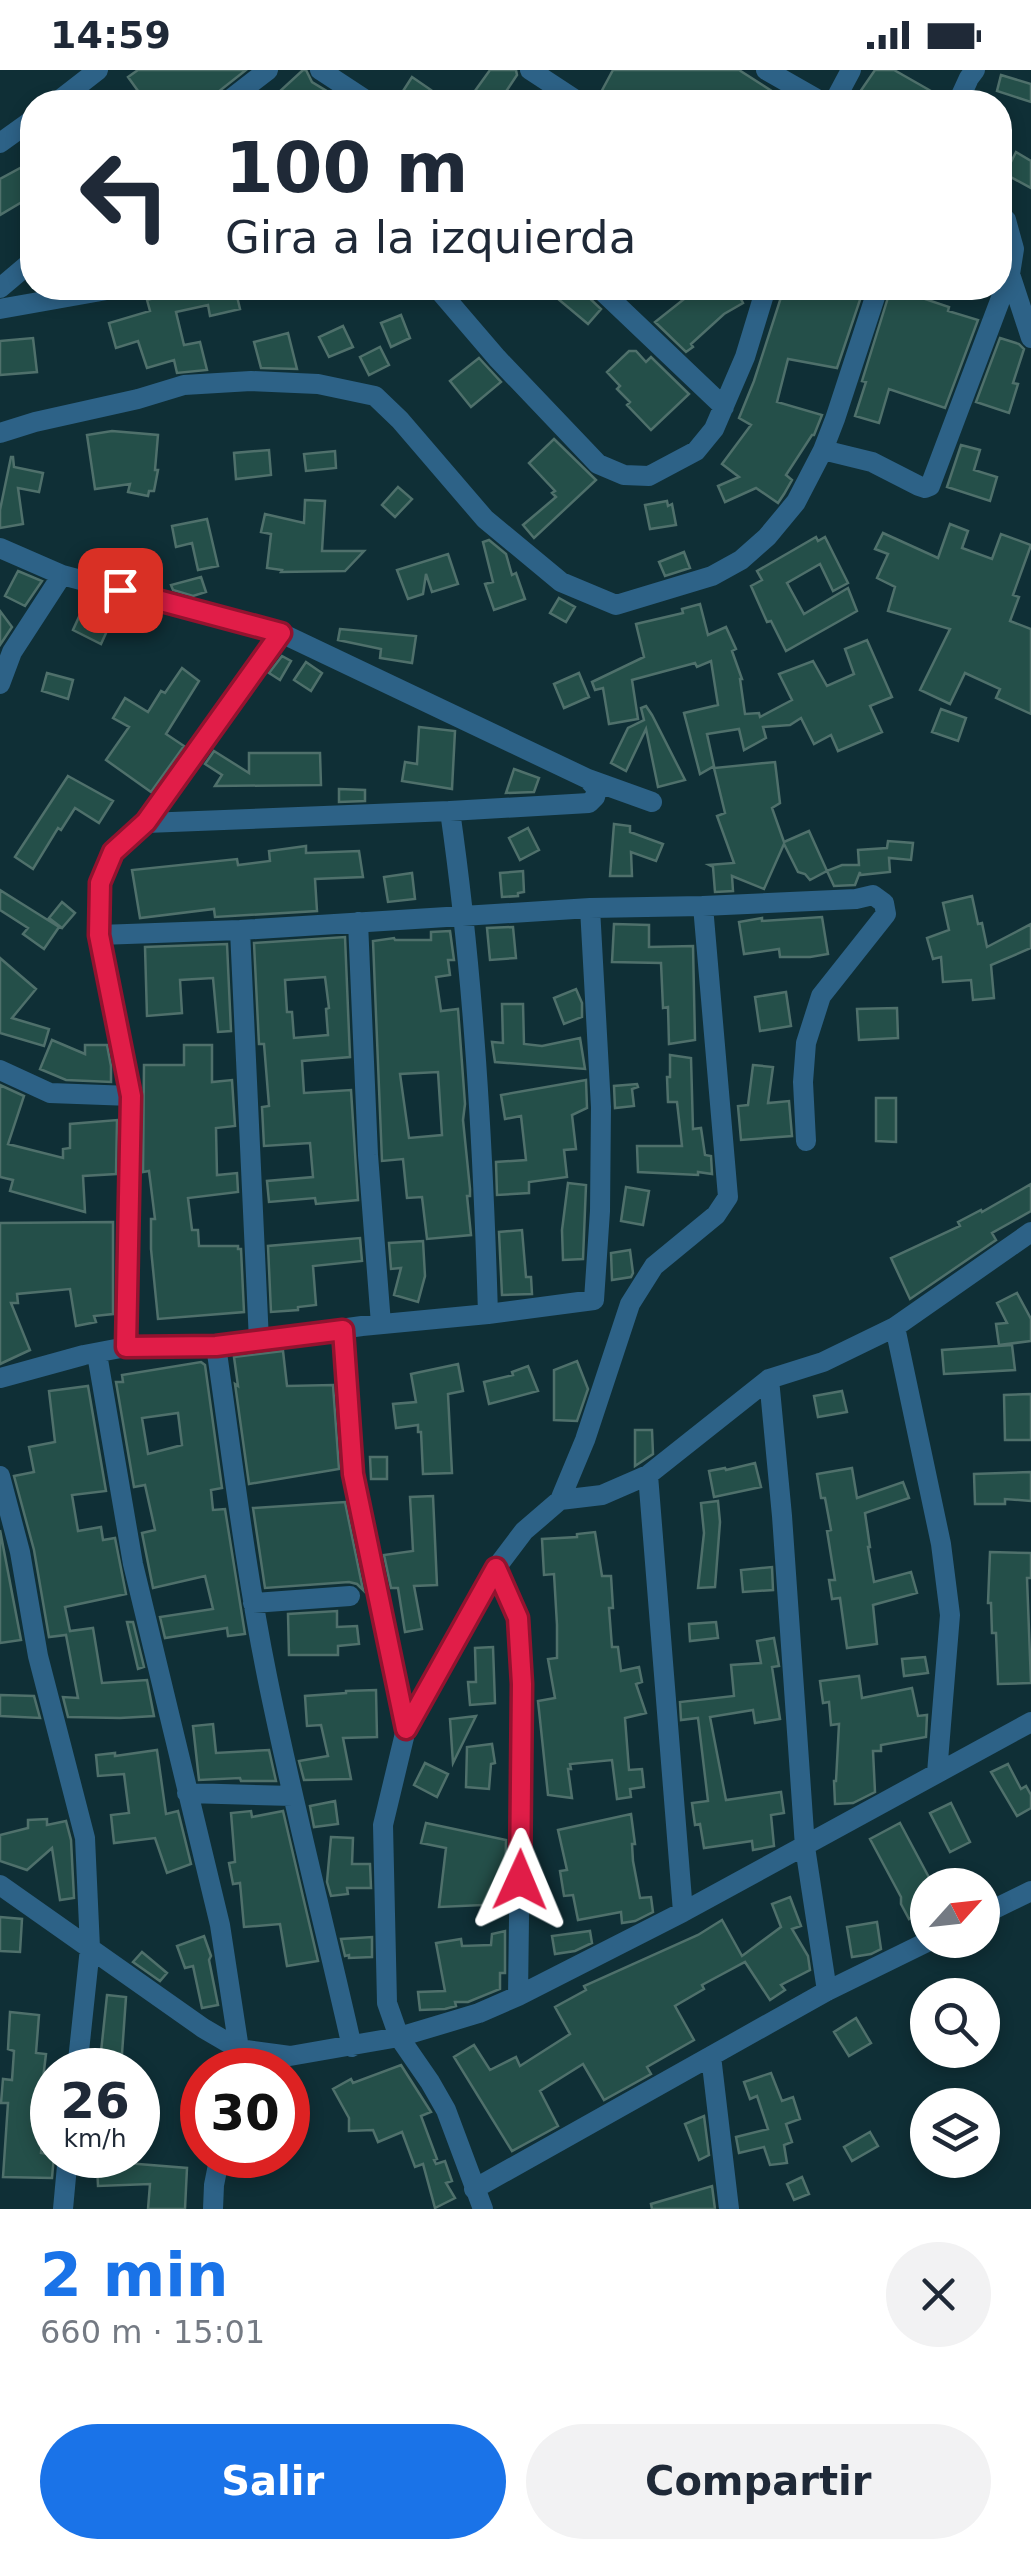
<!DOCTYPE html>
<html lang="es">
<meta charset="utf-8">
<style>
:root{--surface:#fff;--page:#f2f2f3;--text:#1f2937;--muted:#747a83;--accent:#1a73e8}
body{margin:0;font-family:"DejaVu Sans",sans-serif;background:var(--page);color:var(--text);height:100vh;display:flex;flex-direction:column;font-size:38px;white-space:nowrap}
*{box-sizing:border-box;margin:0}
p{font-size:32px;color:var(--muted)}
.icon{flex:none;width:55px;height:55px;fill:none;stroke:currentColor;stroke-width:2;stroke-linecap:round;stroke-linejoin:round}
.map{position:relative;height:2139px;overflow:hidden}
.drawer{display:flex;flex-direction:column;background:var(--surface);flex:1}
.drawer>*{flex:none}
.guide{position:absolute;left:20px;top:20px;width:992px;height:210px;border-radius:40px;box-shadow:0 5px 15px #0003;background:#fff;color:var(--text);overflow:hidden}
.needle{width:65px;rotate:63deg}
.controls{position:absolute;left:910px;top:1798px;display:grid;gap:20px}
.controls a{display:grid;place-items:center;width:90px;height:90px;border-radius:50%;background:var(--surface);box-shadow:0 5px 15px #0003;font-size:50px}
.speed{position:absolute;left:30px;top:1978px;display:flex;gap:20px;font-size:50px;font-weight:700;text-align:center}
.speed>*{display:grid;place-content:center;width:130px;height:130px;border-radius:50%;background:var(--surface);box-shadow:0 5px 15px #0003;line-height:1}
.speed small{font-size:25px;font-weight:400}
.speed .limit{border:15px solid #d22;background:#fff;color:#111}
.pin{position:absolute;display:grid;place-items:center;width:85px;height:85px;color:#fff;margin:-42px;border-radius:20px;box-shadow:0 5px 15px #0006}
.me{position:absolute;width:110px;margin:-55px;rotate:1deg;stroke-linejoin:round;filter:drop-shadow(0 0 8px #0008)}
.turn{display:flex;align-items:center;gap:35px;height:210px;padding:0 40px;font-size:45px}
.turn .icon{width:130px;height:130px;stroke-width:2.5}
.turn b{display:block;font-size:70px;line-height:85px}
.round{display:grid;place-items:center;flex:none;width:105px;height:105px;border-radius:52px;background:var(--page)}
.head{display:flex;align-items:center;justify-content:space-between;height:170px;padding:0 40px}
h1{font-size:60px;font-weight:600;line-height:75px;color:var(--accent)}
.action{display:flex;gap:20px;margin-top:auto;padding:20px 40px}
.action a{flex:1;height:115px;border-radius:60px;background:var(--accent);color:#fff;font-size:40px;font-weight:600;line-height:115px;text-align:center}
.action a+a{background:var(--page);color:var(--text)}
.status{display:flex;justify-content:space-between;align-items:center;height:70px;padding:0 50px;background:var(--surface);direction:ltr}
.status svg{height:28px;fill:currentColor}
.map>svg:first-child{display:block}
</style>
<div class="status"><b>14:59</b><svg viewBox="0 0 49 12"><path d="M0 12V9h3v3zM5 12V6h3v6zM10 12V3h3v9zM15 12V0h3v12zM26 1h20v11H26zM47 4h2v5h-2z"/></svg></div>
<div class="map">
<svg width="1031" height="2139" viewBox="0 0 1031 2139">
<rect width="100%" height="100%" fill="#0f2f36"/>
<path fill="#244f49" stroke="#4f706b" stroke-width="2.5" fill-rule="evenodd" d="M138,0H246L218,22L213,32H184L176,22L161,32H146L128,7Z
M303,0H306L312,12L345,32H288L279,22Z
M490,0H516L517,5L499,32H467Z
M613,0H739L789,32H610L599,26Z
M875,0H894L945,29L944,32H912L893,22L888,30L881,26L876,32H853Z
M1001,5L1031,14V32L997,21Z
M412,7L431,20L423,32H396Z
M1016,82L1031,91V118L1005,104Z
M24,96L32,111V126L0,145V109Z
M180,218H235L240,239L210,246L208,235L176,242L184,275L200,272L207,300L177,303L174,290L147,298L138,271L116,278L109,253L150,241L147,230L180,221Z
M545,218H586L582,221L601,239L588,254Z
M698,218H735L743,233L724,244L691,274L693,277L686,282L655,252Z
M784,218H864L837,298L788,289L777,332L822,345L814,365H812L786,405L792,410L784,424L778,433L756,418L725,432L718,416L739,407L722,394L751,355L739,348L754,311Z
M891,218H923L919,227L949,237L948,241L978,250L945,338L889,319L879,353L855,346L866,312L862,311Z
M401,245L410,268L391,277L381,253Z
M343,256L353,277L329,287L319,267Z
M288,263L297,299L261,298L254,272Z
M33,268L37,302L0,305V271Z
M1000,268L1019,274L1024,279L1013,313L1018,314L1009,343L976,332Z
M380,277L389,295L369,305L360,287Z
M629,281H636L646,292L651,287L689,324L651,360L627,335L630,332L617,319L620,316L607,302Z
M479,288L501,312L471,337L450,311Z
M112,361L158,365L155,400H158L154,421H149L148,426L128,422L130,414L95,419L87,365Z
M554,369L596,410L534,468L523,455L556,427L552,423L555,421L529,393Z
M961,375L980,380L974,400L997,407L990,431L947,417Z
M269,380L271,405L236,409L234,383Z
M335,381L336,398L306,401L304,384Z
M11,387H13L14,397L43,403L39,422L18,418L23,454L0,458V440Z
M398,417L412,429L395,447L382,435Z
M305,430L325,431L322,481H364L345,501L281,502L282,500L267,498L271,464L261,462L265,444L304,453Z
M667,431L668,436L672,434L676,455L650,459L645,435Z
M207,449L218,496L198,500L192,473L176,477L172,456Z
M950,454L968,461L962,478L992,489L1001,464L1031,475L1013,525L1019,527L1010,551L1031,559V644L996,628L1000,619L965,603L950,634L920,620L950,559L888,541L895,517L877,508L888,484L875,479L883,463L938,488Z
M816,467L818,471L825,467L848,513L833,521L820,494L787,513L804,544L848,518L857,541L786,581L771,551L767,552L751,516L762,510L757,501Z
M489,470L506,484L512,505L516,503L525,529L494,540L485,514L493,512L483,472Z
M684,482L690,498L665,506L659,492Z
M448,484L458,514L432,522L426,504L423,524L408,529L397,500Z
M18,501L42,511L25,536L5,526Z
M201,507L206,522L193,526L173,520L171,515Z
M559,528L575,537L566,552L550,543Z
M700,534L708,565L726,557L736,579L732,581L742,609H740L745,644L759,643L760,647L792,630L779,604L813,591L827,616L854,604L845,579L867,570L892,627L870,636L882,662L838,681L831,665L814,674L801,648L790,655L763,657L766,668L744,680L739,659L707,664L714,696L700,704L684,643L718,635L711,591L697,597L695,593L632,610L638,649L609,654L603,618L595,620L592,612L644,587L636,554L683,543L682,539Z
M83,538L111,552L101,574L73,560Z
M0,541L12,557L0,575Z
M340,559L416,566L412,593L380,588L381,579L338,570Z
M282,586L291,591L280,610L269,603Z
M306,592L322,603L311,621L294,610Z
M182,598L199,611L166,664L184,676L151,722L106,690L129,657L113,648L125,628L148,642L161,621L165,623Z
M47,603L73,610L68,629L42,621Z
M579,603L589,627L564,638L554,614Z
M646,636L652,645L685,710L658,717L646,659L626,701L611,693L628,658L644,650L641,638Z
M941,639L966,648L958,671L932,662Z
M419,657L455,661L452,719L402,711L405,692L417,694Z
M214,681L249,703V683H320L321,715L215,716L222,705L205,694Z
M775,692L780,733L772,738L784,772L809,761L827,801L842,795H859L858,780L887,778L888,771L913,773L911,790L889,788L890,802L860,805V802L855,815L834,816L827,801L810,810L805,804L798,802L784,774L764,819L732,806L733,821L715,822L713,797L709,795L734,793L717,746L725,743L714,698Z
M514,699L539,708L534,722L506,723Z
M68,706L113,731L99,753L75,738L61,760L58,758L33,799L15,787Z
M339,719L365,720V731L339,732Z
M614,754L630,756V762L663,774L656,791L631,782L632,806H610Z
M528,758L539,780L520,790L509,768Z
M306,776V783L359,781L363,807L315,809L317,841L215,847L214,839L140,848L132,800L237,789L238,795L270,791L269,781Z
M523,801L524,822L518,823V826L502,827L500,803Z
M412,803L415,829L388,832L384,807Z
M0,820L59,857L44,879L23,864L28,858L0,840Z
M972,826L978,854L982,853L987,877L1031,854V878L991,895L994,928L973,930L971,910L943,912L941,887L933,889L927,868L949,860L943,833Z
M62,832L75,843L62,858L49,848Z
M822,847L828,884L810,887H780L779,879L744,884L739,852L762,848V851Z
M614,854L649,855V877L693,876L695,970L669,974L668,937L663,938L661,893L612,892Z
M513,857L516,888L490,890L487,858Z
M450,861L454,890H448L450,905L436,907L441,941L458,939L465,1034L463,1050L470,1119V1126H467L471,1165L427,1169L422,1127L407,1128L403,1089L382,1091L373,871L394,868L395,870H431V862ZM438,1002L442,1065L409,1068L400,1004Z
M345,867L350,987L302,991L304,1023L351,1020L358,1130L316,1134L315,1128L269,1132L267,1111L313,1107L310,1073L264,1076L262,1037L269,1036L264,974H259L254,873ZM325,907L329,938L326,939L328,965L294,968L292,942H287L285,910Z
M227,874L231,961L218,962L213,908L180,910L182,943L147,946L145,877Z
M0,888L36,919L12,948L49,959L44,976L0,963Z
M576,919L582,933V947L564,954L554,928Z
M786,922L791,956L760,961L755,927Z
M502,934H523L524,974L542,976L580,968L585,999L495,992L492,972L503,973Z
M897,938L898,968L859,970L857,939Z
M52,970L85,984V975H107L111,996V1012L66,1010L40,999Z
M184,975H212V1012L232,1010L235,1056L216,1058L217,1105L237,1103L238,1122L188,1128L192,1160H198L199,1176H238V1179H241L244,1242L158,1249L151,1179V1149H155L149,1101L143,1102L144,995H184Z
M670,985L691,988L693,1059L701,1058L705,1085L711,1086L712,1104L698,1102V1105L638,1102L637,1076H682L677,1032H668L667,1007H670Z
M753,995L773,997L768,1033L789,1031L792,1066L741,1070L738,1036L748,1035Z
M586,1010L587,1038L572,1045L576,1079L564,1080L567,1107L529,1112V1123L497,1125L496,1092L526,1090L521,1046L505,1049L501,1025Z
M637,1014L638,1017L632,1019L634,1036L615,1038L614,1016Z
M0,1015L24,1026L8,1074L63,1088V1079L70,1078V1054L117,1050L116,1104L83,1106L85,1142L10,1121L13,1110L0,1107Z
M876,1028H896V1072L876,1071Z
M568,1113L586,1115L583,1189L563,1190L562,1160Z
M1031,1114V1141L992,1163L996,1170L910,1229L891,1188L960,1156L958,1152L981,1140L982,1142Z
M626,1117L649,1121L643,1155L621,1151Z
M113,1152V1244L94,1246L96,1252L76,1256L70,1219L17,1224L18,1233H11L30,1280L0,1294V1153Z
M522,1160L526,1207H531L532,1224L502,1225L499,1162Z
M360,1168L362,1191L313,1196L316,1235L298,1237V1240L271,1242L268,1176Z
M423,1171L425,1206L418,1232L394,1225L401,1198L391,1199L389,1173Z
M630,1180L633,1203L631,1207L612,1210L611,1183Z
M1017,1223L1031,1249V1271L999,1275L996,1254L1007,1253L997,1233Z
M1012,1275L1015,1300L944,1304L942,1280Z
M283,1281L287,1316L333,1315L339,1399L249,1414L235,1314L238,1316L234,1287Z
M577,1291L588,1319L577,1351L554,1350V1300Z
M201,1292L205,1295L222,1418L211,1420L213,1440L225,1439L245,1564L228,1566L227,1558L165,1568L160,1547L213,1539L205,1506L153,1518L142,1463L155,1460L145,1415L134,1417L116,1312H123L122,1305ZM178,1343L182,1375L148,1384L142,1348Z
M458,1294L463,1321L448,1324L452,1403L423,1404L421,1362H418V1355L396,1358L393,1334L416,1332L411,1304Z
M528,1296L538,1321L489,1334L484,1312L513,1305L512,1302Z
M88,1316L106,1421L72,1425L78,1461L101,1457L103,1470L115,1468L126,1524L65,1537L70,1561L93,1558L102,1613L147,1610L154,1646L120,1648L68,1647L63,1627L78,1628L66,1565L49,1567L34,1480L14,1406L34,1402L29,1377L55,1372L49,1321Z
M842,1321L847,1342L818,1347L814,1326Z
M1031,1324V1370H1005L1004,1325Z
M635,1360H652L653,1384L635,1396Z
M370,1387H387V1409H371Z
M755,1393L761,1417L714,1427L709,1401L725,1398L726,1400Z
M852,1398L857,1428L903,1412L909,1428L865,1443L870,1477H868L874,1512L911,1502L917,1523L873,1535L877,1574L847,1578L840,1528L832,1529L829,1510H835L827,1461L831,1460L825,1428H821L817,1404Z
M1031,1402V1431L1005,1429V1434H975L974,1404Z
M433,1426L437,1515L414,1516L422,1559L405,1562L398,1518H391L384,1485L413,1481L410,1427Z
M718,1431L720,1452L715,1517L698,1518L704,1463L701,1433Z
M345,1432L363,1520L357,1514L349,1512L265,1518L253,1438Z
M0,1460L21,1570L0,1573Z
M595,1462L602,1506H611L613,1538H609L612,1577H618L621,1601L639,1597L642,1612L636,1614L646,1643L625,1648L629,1700L642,1699L644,1717L630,1719L631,1727L617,1729L612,1690L570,1694L571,1699H568L572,1728L548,1725L538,1631L555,1628L548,1589L557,1588V1555L554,1504L544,1505L542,1469L577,1467V1464Z
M990,1482L1031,1483V1508H1027L1031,1613L998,1614L996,1563H992L991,1533H988Z
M772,1497L773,1520L743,1522L741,1500Z
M337,1541V1557L357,1556L359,1574L338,1576V1585H289L288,1544Z
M127,1552H133L144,1597L138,1599Z
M716,1552L718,1568L690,1571L689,1554Z
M774,1568L779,1596L772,1597L780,1649L755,1653L753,1640L710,1647L726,1730L781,1722L784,1743L771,1745L774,1776L753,1780L752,1771L704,1778L700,1754L695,1755L692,1733L708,1731L698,1648L681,1650L680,1632L734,1626L731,1595L761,1593L757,1571Z
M493,1577L495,1633L470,1635L468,1612H476L475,1578Z
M925,1587L928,1603L904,1606L902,1589Z
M859,1606L862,1628L912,1618L918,1646L927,1645L926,1667L881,1675V1681H873L875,1722L853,1733L835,1734L834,1711H836L839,1654L831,1655L829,1632L823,1633L820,1611Z
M376,1620L377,1667L343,1668L351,1709L304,1710L299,1691L328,1686L321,1655L307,1656L305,1626L346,1623V1621Z
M0,1625L34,1626L40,1648L0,1646Z
M476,1646L453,1693L450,1649Z
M213,1654L216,1683L269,1680L276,1711H241L240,1708L199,1710L193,1656Z
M492,1674L495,1693L491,1694L489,1719L466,1717L467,1677Z
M157,1680L166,1744L178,1741L191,1794L167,1803L155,1768L114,1773L111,1745L129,1743L124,1704L98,1706L96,1685L115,1683V1686Z
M425,1693L448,1704L437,1727L414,1715Z
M1008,1694L1021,1719L1026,1716L1031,1725V1738L1017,1746L991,1702Z
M335,1731L338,1754L314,1757L310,1736Z
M951,1733L970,1772L950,1782L930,1743Z
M251,1741L252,1747L283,1741L318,1891L287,1896L280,1854L244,1857L240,1813L233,1814L229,1793L235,1792L231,1743Z
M631,1744L635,1774H632L633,1791L640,1828L651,1827L653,1842L635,1851L622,1853L621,1842L578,1850L573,1825L564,1826L560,1801L567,1800L558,1760Z
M47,1749V1755L66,1751L71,1770L74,1828L60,1830L52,1778L27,1800L0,1791V1765L28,1758V1750Z
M426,1753L506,1770L505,1834L439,1837L446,1778L421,1773Z
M900,1753L933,1815H928V1819L920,1824L928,1840L909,1849L901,1834V1827L870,1769Z
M331,1767L353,1768L352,1794H370L371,1818H347L348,1824L331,1826L327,1812Z
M790,1827L801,1856L792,1859L808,1886L810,1900L781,1915L785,1920L770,1930L745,1892L702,1915L704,1919L675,1936L694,1970L647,1997L651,2004L604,2030L583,1994L540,2021L558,2056L512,2081L454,1987L474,1975L490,2000L516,1987L520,1996L570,1964L555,1937L586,1920L584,1916L698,1865L722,1850L742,1886L781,1857L772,1834Z
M0,1847L22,1849L20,1882L0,1881Z
M877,1852L881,1879L871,1884L852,1887L847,1857Z
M505,1861V1903H500V1919L468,1932H455L456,1936L445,1939L420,1940L418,1922L445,1921L436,1873L461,1869L462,1876L491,1875L492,1864Z
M590,1861L592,1873L575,1881L555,1884L552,1866Z
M204,1866L211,1886L209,1890L218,1935L202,1938L193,1896L185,1898L177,1876Z
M372,1867V1887L349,1888V1885L345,1886L341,1869Z
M142,1882L167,1903L160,1911L133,1892Z
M107,1925L126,1927L122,1984L101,1982Z
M10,1942L39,1945L36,1983L46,1984L37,2058H43L41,2083L54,2085L52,2108L3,2107L8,2033H1L3,2009L12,2010L14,1981L8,1979Z
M856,1948L871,1973L849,1986L834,1962Z
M401,1995L431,2042L421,2046L437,2089L434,2090L436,2094L445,2091L452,2111L446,2113L455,2128L435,2138L423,2094L415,2097L402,2062L378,2072L373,2060L349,2061V2048L333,2019L351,2009L353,2013Z
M771,2003L782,2031L793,2027L800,2049L786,2054L792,2072L784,2075L787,2093L770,2095L764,2077L739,2083L736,2067L768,2059L757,2026L750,2029L744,2012Z
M704,2046L709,2085L699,2090L685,2054Z
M870,2062L878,2076L852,2091L844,2077Z
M126,2093L187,2098L185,2139H148L150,2114L98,2116L97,2094Z
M802,2107L809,2124L794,2130L787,2114Z
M712,2116L715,2139H652L651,2134Z"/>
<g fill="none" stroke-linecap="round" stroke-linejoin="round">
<path stroke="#2d6287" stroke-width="20" d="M320,0L369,32
M530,0L579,32
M766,0L822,32
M57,32L98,0
M227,32L268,0
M834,32L851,0
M958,32L969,8L975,0
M0,73L32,50
M1000,145L1006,150L1014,179L1010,204L1031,268
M0,218L32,191
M437,218L497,288L598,394L624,405L649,406L696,381L714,359L745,287L766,218
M599,218L724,337
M0,239L118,218
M0,363L35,352L138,329L184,315L251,311L318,314L375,326L400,350L485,449L561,512L616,535L712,506L741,490L767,467L796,432L823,380L835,349L878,218
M823,380L872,392L919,416L925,418L930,416L1010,204
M0,478L62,505L281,563L588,709L597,719L595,727L589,733L450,741L146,753
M0,614L12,582L62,505
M588,709L652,732
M450,741C474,908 483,1076 488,1244
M358,852L368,1085L381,1254
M240,860L259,1271
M99,865L240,860L590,838L703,836L856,829L873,825L884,833L886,844L821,926L806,973L803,1012L806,1071
M0,1000L50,1023L131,1026
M895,1257L941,1474L950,1545L937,1703
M343,1260L353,1405L406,1659
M216,1276C232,1386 245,1497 267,1606C292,1730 324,1853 352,1977
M126,1277L131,1026L99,865L100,813L113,782L146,753L281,563
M97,1284L133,1494L220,1855L239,1979L235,2000
M0,1308L84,1285L126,1277L216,1276L362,1256L488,1244L594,1230L600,1141L601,1037L590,838
M769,1309L782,1446L805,1777L827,1921
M648,1405L683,1842
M0,1406L20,1482L38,1586L85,1768L90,1878L77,2000
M560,1430L585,1370L630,1234L654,1196L716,1145L728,1127L703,836
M496,1498L517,1549L522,1614L518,1926
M253,1533L350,1526
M187,1723L293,1726
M0,1815L203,1958L239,1979L290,1986L399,1967L479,1943L518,1926L683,1842L1031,1652
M982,1845L1031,1821
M711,1986L729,2139
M474,2119L827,1921L931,1870
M63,2139L68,2085
M213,2139L214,2115L220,2085
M483,2139L446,2040L430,2012L399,1967L387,1933L383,1755L406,1659L496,1498L524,1461L560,1430L602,1425L648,1405L769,1309L823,1292L895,1257L1031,1162"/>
</g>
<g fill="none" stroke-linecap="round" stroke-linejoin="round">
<g stroke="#92132f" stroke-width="25">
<path id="route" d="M120,520L281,563L146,752L113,782L100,813L99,865L131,1026L126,1277L216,1276L343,1260L353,1404L406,1659L496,1498L518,1548L522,1614L520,1810"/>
</g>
<use href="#route" stroke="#e11d48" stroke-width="18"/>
</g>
</svg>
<div class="controls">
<a><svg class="needle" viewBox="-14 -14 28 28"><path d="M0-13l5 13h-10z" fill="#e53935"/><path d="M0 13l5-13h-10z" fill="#747a83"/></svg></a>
<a><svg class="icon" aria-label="search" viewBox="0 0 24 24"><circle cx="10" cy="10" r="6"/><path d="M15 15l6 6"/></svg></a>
<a><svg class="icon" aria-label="layers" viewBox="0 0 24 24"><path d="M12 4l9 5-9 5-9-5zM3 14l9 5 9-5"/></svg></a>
</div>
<div class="speed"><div>26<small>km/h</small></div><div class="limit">30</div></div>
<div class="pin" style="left:120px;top:520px;background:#d93025"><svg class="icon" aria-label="arrive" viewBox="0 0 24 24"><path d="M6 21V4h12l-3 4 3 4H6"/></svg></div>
<svg class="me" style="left:520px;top:1810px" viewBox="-20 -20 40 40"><path d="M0-17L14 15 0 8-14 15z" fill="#e11d48" stroke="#fff" stroke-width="4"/></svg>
<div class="guide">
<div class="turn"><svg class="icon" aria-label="left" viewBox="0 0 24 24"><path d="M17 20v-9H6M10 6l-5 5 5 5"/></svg><div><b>100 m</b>Gira a la izquierda</div></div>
</div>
</div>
<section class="drawer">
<div class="head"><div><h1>2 min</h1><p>660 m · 15:01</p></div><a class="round"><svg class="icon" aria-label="close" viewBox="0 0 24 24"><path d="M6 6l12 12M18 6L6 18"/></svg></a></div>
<div class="action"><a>Salir</a><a>Compartir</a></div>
</section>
